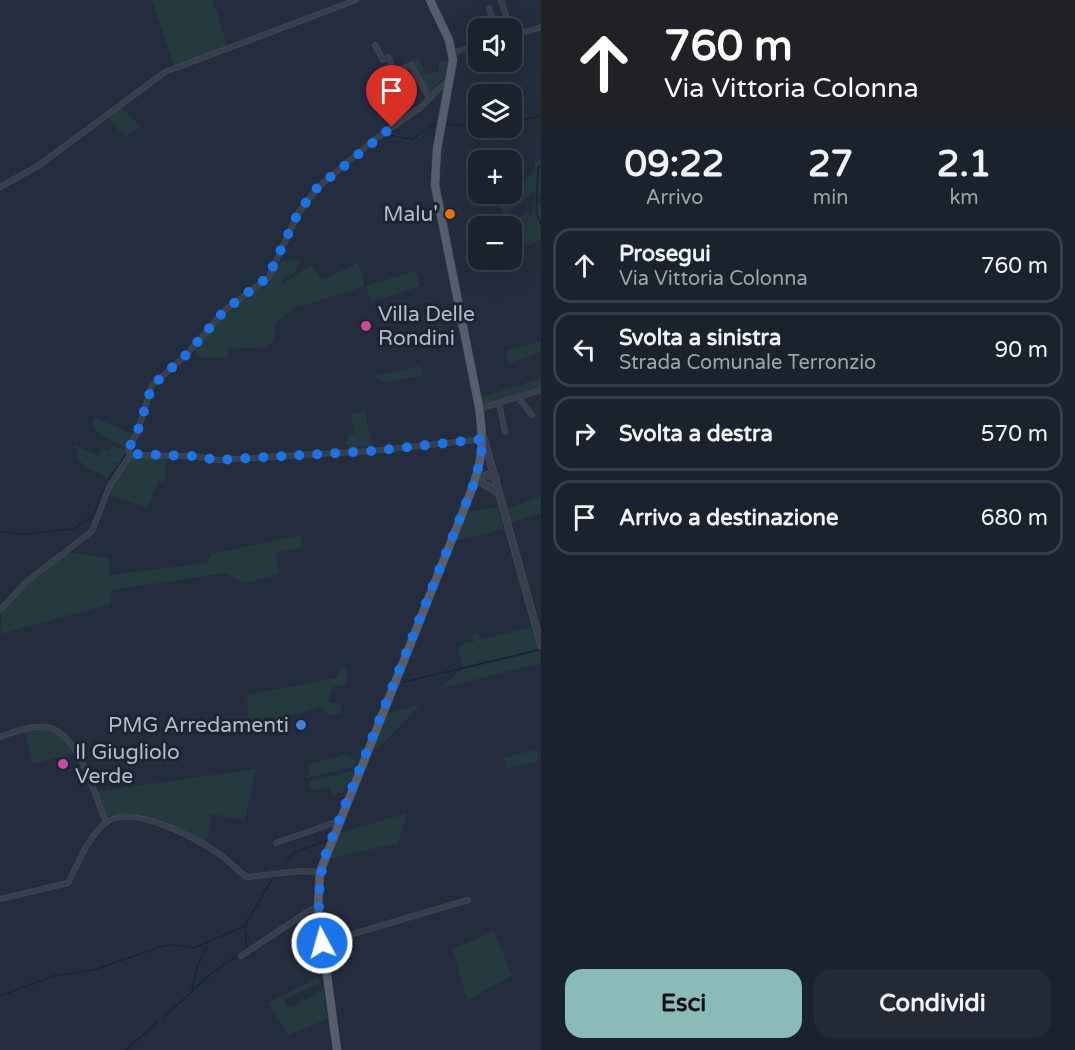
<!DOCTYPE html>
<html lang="it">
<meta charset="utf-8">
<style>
:root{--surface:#1a222e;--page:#232a36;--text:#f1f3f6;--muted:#9fa4aa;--line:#383f4a;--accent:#8bbbb9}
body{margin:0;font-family:"Varela Round",sans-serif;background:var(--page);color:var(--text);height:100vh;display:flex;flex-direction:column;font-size:22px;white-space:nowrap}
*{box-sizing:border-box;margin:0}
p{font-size:20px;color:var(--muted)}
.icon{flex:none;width:33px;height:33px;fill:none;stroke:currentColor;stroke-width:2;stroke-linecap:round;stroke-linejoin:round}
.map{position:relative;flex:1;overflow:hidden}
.panel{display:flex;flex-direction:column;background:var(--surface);width:534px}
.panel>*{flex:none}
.hud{background:#202124;color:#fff;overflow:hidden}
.buttons{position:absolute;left:468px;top:18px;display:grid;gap:12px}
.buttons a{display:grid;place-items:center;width:54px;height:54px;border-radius:12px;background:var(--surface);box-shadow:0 6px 24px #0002,0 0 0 2px var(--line);font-size:30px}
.pin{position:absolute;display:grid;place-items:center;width:51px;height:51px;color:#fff;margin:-62px -26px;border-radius:50% 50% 50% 0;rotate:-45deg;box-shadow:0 0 6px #0007}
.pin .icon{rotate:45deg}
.me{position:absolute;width:66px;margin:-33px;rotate:354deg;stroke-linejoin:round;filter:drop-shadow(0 0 4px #0008)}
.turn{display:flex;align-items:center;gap:21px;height:126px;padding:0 24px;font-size:27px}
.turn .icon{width:78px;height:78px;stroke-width:2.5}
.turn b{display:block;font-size:42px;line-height:51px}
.eta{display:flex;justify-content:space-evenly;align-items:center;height:102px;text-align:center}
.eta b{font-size:36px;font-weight:800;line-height:42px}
.button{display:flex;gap:12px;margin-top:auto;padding:12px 24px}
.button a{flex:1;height:69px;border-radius:18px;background:var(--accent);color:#111;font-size:24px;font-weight:800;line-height:69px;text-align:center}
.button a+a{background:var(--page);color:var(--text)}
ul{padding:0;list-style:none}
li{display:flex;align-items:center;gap:18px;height:75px;margin:0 12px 9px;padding:0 12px;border:3px solid var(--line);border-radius:18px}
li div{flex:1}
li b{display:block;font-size:22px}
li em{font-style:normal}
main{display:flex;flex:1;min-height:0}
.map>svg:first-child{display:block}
</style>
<main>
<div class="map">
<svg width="541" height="1050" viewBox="0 0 541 1050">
<rect width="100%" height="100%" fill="#232d3d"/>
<path fill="#253a3e" d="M152,0H213L228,47L174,66Z
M418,58L427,74L439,71V62L449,60L448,74L427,94L410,60Z
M121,107L140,126L125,137L108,118Z
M431,125L423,136L410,142L387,135C340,162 296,208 282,262L302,259L293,274L282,278V284L312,265L322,280L358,263L365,286L292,309L275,324L274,342L268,344L269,347L228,349V357H197L195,350C209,332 222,316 240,304L238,301L268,278L302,210L315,192L388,131L411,140Z
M541,159V193L538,195L537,204L541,203V240L512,251V226H493L533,212L535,191L504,215L498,206L508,196L504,194H512V188L535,171V162Z
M415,271L420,286L371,302L366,286Z
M541,341V352L509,363L506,351Z
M420,366L424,375L384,383L375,376Z
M541,378V389L481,407L479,398Z
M365,411L372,446L349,448L345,443L349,435L355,433L350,414Z
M93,417L133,434L126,448L104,437L93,428Z
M75,445L98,456L102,448L108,451L112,445L127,451L119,464L107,459L118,465L109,479L89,469L76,458L79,451L74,447Z
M132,457H168L164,483L159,480L148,508L107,495Z
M541,496V513L509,524L505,510Z
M497,507L504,529L453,542L464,512Z
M301,535L303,547L276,553L280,574L244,583L225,573L112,590L111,604L0,634L2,609L25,584L67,552L109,558V575L207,563L211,554Z
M531,627L538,649L463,667L457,646L475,641L472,637L473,633L480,634L479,640Z
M539,651L541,663L438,689L461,670Z
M346,667L347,684L333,687L328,702L340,703L342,713L329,716L320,706L267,724L251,722L177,735L178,730L248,717L247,695L336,678L340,668Z
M420,705L380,747L369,750L384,714Z
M35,729C55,729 63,736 74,753L33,764L25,730Z
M536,749L539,761L507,769L504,758Z
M344,754L356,760L353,767L306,778V775L310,774L308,765Z
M256,769L245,820L211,814L206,847L151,818L108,816L104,815L94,792Z
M349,772H354L350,782L346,783L343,793L332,795L329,786L311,791L308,781Z
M407,813L398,843L326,859L335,835Z
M494,931L512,976L467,1000L453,949Z
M319,977L320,983L283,1000L287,1007H292L323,989L327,1019L288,1035L268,1003Z"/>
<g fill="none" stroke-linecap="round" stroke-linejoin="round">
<path stroke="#16233b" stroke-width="1.5" d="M512,122L541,116
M445,124L478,127
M481,128H492
M386,134L412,140L437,122
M541,165L538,168L536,211L541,224
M279,263L288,241
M275,269L278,264
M225,313L267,281
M154,389L196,348
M120,464L127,452
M109,479L118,466
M75,528L94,515L108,482
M0,532L23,534
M24,534L73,529
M404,682L538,650
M285,860L295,852L326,841
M192,990L197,967L207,946
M0,996L53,976L93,970L163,946L176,945L194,948L243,927
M164,1017L213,972L247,949L245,925L273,878
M126,1050L158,1021"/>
<g stroke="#404856" stroke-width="6">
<path id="minor" d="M501,0L510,28
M489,8L494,28
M512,36L541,27
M375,45L383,60L388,57L395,72L411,65L428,96L431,95
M452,53L478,45
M433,94L449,80
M0,187L38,166L165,72L356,0
M518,397L532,415
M499,403L505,432
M479,409L541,390
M130,455L193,456L217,460L372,451L484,439
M0,610L26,582L92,531L109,487L130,455L128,450L137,433L152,386L188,353L224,311L269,277L298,213L317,188L374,140L421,107L434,94
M0,737C14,732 31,725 46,727C79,731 94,795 106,822
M276,843L333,823L337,825
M0,899L68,883C79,863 86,840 104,824C131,801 203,841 226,859C233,865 239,872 247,877L300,871L320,872
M322,943L468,900
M241,956L310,910L318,908"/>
</g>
<g stroke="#404856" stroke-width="8">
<path id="tertiary" d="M484,439L541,645
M476,479L499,493
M476,479L487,475L496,478"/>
</g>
<g stroke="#404856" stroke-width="9">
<path id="primary" d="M337,1050L318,908L320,872L470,494C483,460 484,443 479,407L435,185L437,149L453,60L449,40L430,0"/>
</g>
<use href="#minor" stroke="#373f4d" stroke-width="4.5"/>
<use href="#tertiary" stroke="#373f4d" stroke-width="6"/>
<use href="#primary" stroke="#555e6d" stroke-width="8"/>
</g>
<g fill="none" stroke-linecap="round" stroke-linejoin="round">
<path stroke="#1a73e8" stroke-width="10" stroke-dasharray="0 18" d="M322,943C318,911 317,884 326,853L476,478L484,439L372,451L217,460L193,456L130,454L128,450L137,433L152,386L188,353L224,311L268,277L298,213L317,188L392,127"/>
</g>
<circle fill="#e8710a" stroke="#1c2432" stroke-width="2" cx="450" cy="214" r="6"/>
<g fill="#d1479c" stroke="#1c2432" stroke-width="2">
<circle cx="366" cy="326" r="6"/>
<circle cx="63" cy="764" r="6"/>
</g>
<circle fill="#3f7fe0" stroke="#1c2432" stroke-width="2" cx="301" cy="725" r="6"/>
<g text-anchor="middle" stroke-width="6" stroke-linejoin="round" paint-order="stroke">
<g font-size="21" fill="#b3bac8" stroke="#1c2432" text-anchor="end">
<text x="438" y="221">Malu'</text>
<text x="378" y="321" text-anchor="start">Villa Delle<tspan x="378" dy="24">Rondini</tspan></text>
<text x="289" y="732">PMG Arredamenti</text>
<text x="75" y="759" text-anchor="start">Il Giugliolo<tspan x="75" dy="24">Verde</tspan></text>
</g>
</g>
</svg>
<div class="buttons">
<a><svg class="icon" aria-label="sound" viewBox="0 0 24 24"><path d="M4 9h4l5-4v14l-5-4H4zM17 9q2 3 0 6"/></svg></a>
<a><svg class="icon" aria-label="layers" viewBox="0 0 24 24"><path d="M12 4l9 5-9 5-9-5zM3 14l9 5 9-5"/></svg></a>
<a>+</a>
<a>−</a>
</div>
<div class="pin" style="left:392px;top:127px;background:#d93025"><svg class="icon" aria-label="arrive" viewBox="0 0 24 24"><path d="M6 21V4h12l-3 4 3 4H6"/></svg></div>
<svg class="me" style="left:322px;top:943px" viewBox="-20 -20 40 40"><circle r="17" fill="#1a73e8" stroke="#fff" stroke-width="3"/><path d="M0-11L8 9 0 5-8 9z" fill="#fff"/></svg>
</div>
<section class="panel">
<div class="hud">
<div class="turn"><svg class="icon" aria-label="ahead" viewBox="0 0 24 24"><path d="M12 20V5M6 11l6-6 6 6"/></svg><div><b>760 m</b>Via Vittoria Colonna</div></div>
</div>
<div class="eta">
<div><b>09:22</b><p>Arrivo</p></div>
<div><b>27</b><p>min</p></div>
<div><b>2.1</b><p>km</p></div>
</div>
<ul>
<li><svg class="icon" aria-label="ahead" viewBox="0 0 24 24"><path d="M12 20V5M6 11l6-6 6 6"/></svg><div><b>Prosegui</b><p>Via Vittoria Colonna</p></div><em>760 m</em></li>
<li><svg class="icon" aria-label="left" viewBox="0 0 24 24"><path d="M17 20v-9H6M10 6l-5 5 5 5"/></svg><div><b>Svolta a sinistra</b><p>Strada Comunale Terronzio</p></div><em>90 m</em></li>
<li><svg class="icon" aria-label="right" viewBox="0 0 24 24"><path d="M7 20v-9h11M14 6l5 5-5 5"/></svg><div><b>Svolta a destra</b></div><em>570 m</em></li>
<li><svg class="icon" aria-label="arrive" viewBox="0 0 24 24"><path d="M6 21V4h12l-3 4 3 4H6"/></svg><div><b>Arrivo a destinazione</b></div><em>680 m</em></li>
</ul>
<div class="button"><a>Esci</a><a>Condividi</a></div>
</section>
</main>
